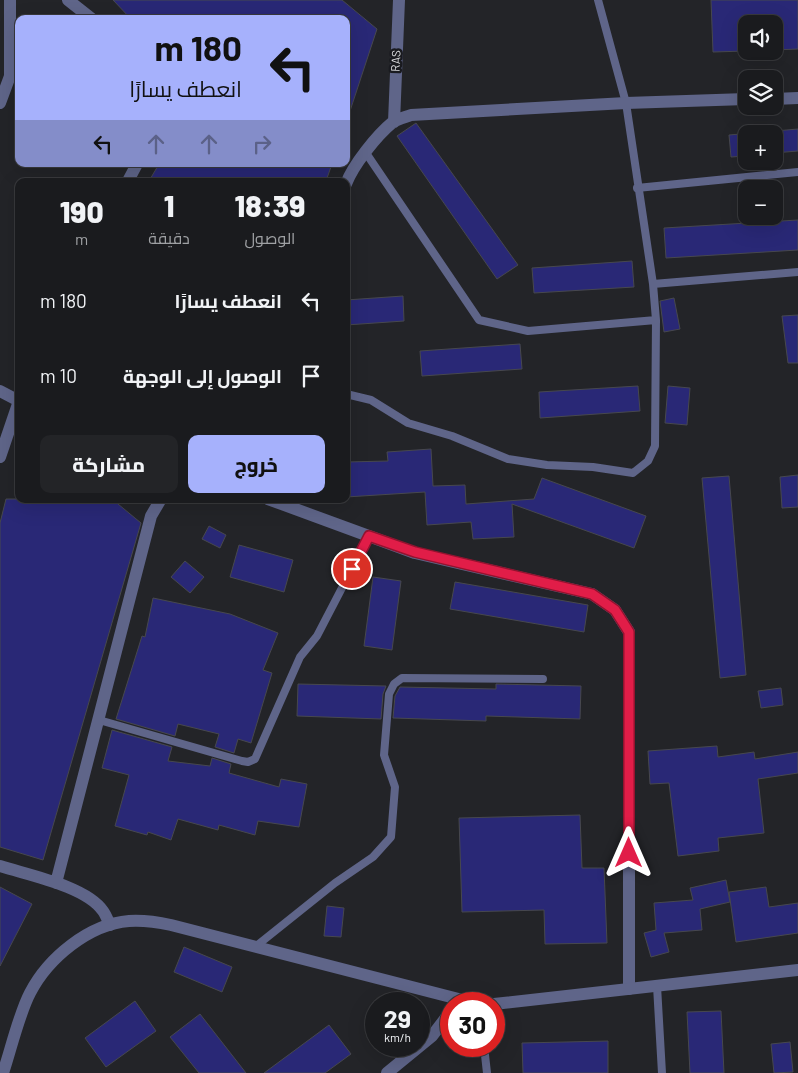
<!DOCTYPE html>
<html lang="ar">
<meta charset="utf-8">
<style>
:root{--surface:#1a1b1e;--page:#232427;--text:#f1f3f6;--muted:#9fa1a4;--line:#38393c;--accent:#a6b1fc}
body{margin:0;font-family:Barlow,Cairo,sans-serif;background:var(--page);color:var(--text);direction:rtl;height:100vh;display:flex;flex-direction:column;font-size:19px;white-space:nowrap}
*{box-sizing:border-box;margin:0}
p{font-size:16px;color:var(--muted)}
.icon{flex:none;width:28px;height:28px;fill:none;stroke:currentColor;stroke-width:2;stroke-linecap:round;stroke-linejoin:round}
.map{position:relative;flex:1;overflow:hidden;direction:ltr}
.drawer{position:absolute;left:15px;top:178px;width:335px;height:325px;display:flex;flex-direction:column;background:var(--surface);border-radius:10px;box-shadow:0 5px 20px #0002,0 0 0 1px var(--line);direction:rtl}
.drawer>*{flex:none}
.guide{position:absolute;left:15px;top:15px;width:335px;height:152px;border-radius:10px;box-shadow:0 5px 20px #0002,0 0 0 1px var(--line);direction:rtl;background:#a6b1fc;color:#111;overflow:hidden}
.buttons{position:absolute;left:738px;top:15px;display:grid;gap:10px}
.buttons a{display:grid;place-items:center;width:45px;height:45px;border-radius:10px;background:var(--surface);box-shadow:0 5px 20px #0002,0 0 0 1px var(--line);font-size:25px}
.speed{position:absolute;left:365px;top:992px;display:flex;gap:10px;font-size:25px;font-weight:700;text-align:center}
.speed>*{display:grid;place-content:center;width:65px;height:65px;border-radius:50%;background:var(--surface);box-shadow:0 5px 20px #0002,0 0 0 1px var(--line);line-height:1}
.speed small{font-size:12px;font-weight:400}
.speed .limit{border:8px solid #d22;background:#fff;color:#111}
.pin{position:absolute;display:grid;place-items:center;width:42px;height:42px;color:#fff;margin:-21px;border:2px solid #fff;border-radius:50%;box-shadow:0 1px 5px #0007}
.me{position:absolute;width:55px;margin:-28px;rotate:0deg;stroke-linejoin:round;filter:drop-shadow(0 0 4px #0008)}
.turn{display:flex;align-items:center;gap:18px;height:105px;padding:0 25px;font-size:22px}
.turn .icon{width:65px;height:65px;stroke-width:2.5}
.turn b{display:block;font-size:35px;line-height:42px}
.lanes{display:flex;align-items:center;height:48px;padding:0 25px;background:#0003;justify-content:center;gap:25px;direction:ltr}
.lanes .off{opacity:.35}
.eta{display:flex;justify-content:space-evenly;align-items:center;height:85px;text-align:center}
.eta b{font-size:30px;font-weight:800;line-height:35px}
.cta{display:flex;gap:10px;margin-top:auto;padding:10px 25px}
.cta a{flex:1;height:58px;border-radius:10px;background:var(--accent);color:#111;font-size:20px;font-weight:800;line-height:58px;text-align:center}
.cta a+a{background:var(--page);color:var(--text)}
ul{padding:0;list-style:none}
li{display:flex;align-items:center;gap:15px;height:75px;padding:0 25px}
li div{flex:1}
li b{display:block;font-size:19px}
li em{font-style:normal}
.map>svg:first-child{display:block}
</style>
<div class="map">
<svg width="798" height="1073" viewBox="0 0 798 1073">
<rect width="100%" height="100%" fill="#232428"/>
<path fill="#292876" stroke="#47484e" d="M113,0H342L377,29L349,114H346V19H131Z
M711,0H798V49L774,50V24H746V51L713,52Z
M416,123L518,265L497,279L397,136Z
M798,129V151L774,153V134H746V156L731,157L729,135Z
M159,164H332L326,181H149Z
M798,220V250L666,258L664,228Z
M632,261L634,287L534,293L532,268Z
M403,296L404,321L346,325V300Z
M674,298L680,329L664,332L660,301Z
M798,315V363H788L782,316Z
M520,344L522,369L422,376L420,351Z
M638,386L640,411L540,418L539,392Z
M668,386L690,388L687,425L665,423Z
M431,449L433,486L465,485L466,504L534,499L542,478L646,516L634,548L512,504L514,537L473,539L471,522L427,525L425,492L346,497V462L388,461L387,452Z
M798,475V507L782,508L780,477Z
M729,476L746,675L720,678L702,478Z
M6,499H112L141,523L43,860L0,847V523Z
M209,526L226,535L220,548L202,539Z
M239,545L293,560L284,592L230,577Z
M185,561L204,577L190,593L171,577Z
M373,577L401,581L392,650L364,646Z
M455,582L588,605L584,632L450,609Z
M153,598L230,614L278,633L263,670L272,673L251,743L238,739L234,753L215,747L219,734L178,724L175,736L116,719L142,636L145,637Z
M298,684L386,686L383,694L381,719L297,716Z
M496,684L581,686L580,719L486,716V721L393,718L395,696L400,687L496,689Z
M781,688L783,705L761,708L758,691Z
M112,730L172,747L168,761L210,766L212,758L231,764L229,773L279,787L281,779L307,784L299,827L258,821L255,835L219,825L218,830L178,819L171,840L148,832L147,835L115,826L129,775L102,768Z
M717,746L718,757L754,752L755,759L798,752V773L758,779L764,833L718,838L719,851L678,856L669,783L650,784L648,751Z
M580,815L582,868H604L607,943L545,944L544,910L462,912L459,818Z
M726,880L730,902L700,909L702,930L664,933L669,952L651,957L644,933L656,930L654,903L693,900L690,888Z
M0,887L32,904L0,966Z
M766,887L769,907L798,903V933L736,942L729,892Z
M327,906L344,908L341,937L324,936Z
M184,947L232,967L222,992L174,972Z
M135,1001L156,1031L106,1067L85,1038Z
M721,1011L724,1073H690L687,1012Z
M200,1014L246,1073H199L170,1037Z
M329,1025L351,1054L325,1073H264Z
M608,1041V1073H523L522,1043Z
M790,1042L793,1072L774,1073L771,1044Z"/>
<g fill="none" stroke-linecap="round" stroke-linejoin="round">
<path stroke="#5f6589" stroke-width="8" d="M366,153L479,320L528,331L656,320L653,284L626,103L598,0
M637,188L798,172
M653,284L798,272
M346,394L371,400L408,423L452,436L508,459L547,465L593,467L633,473L648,461L655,446L656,320
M99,720L242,761L248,762L255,759L300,657L317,636L369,536
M255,947L335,883L373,857L391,837L395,787L384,755L389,694L394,684L402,678L543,679
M657,986L662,1073
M484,1046L487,1073"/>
<path stroke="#5f6589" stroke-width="12" d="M68,0L92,19
M774,99L798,98
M0,103L10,76V0
M394,122L399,0
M128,181L137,164
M346,184C353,165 377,135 393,122C398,119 406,117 411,115L626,103L746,99
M0,391L19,401
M0,457L19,401
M268,499L415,553L592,594L615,610L629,632V989
M0,866C28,875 86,886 103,911C106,915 108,921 110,925
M56,883L151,516L161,499
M387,1073L432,1036L451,1011"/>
<path stroke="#5f6589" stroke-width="12" d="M494,1004L798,970
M3,1073C11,1049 19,1014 30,993C48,958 89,924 129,921C144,920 157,922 171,925L478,1004"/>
</g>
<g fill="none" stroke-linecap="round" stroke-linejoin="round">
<g stroke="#92132f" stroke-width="12">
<path id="route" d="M352,569L369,536L415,552L592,594L615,610L629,632V853"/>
</g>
<use href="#route" stroke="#e11d48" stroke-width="9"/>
</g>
<g text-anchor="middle" stroke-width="5" stroke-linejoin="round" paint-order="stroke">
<g font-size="12" fill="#e5e6e9" stroke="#191a1f">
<text transform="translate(396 61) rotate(-88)" y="4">RAS</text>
</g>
</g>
</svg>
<div class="buttons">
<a><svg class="icon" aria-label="sound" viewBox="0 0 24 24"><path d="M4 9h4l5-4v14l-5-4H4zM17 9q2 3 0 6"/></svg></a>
<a><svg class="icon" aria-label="layers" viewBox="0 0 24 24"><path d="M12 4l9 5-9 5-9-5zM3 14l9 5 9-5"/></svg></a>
<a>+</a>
<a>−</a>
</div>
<div class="speed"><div>29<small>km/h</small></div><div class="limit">30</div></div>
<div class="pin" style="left:352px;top:569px;background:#d93025"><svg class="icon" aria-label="arrive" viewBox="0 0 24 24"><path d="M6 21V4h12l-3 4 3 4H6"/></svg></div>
<svg class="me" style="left:629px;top:853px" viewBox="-20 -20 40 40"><path d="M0-17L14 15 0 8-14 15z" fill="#e11d48" stroke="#fff" stroke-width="4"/></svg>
<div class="guide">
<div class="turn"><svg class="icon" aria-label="left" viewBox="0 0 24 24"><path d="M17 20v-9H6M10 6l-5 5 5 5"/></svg><div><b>180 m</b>انعطف يسارًا</div></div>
<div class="lanes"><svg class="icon" aria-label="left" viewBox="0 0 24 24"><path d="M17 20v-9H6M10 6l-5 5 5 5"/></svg><svg class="icon off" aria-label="ahead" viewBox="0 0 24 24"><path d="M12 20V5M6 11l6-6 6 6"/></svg><svg class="icon off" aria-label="ahead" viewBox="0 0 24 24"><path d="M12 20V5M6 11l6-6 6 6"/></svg><svg class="icon off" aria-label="right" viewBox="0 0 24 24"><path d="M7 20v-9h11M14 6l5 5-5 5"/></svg></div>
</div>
<section class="drawer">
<div class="eta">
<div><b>18:39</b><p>الوصول</p></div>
<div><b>1</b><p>دقيقة</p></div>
<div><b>190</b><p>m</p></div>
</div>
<ul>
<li><svg class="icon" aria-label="left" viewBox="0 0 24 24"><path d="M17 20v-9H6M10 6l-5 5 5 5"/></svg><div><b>انعطف يسارًا</b></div><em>180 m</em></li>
<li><svg class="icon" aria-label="arrive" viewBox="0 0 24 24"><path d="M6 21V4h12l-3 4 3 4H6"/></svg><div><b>الوصول إلى الوجهة</b></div><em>10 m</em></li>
</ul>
<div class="cta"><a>خروج</a><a>مشاركة</a></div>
</section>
</div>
